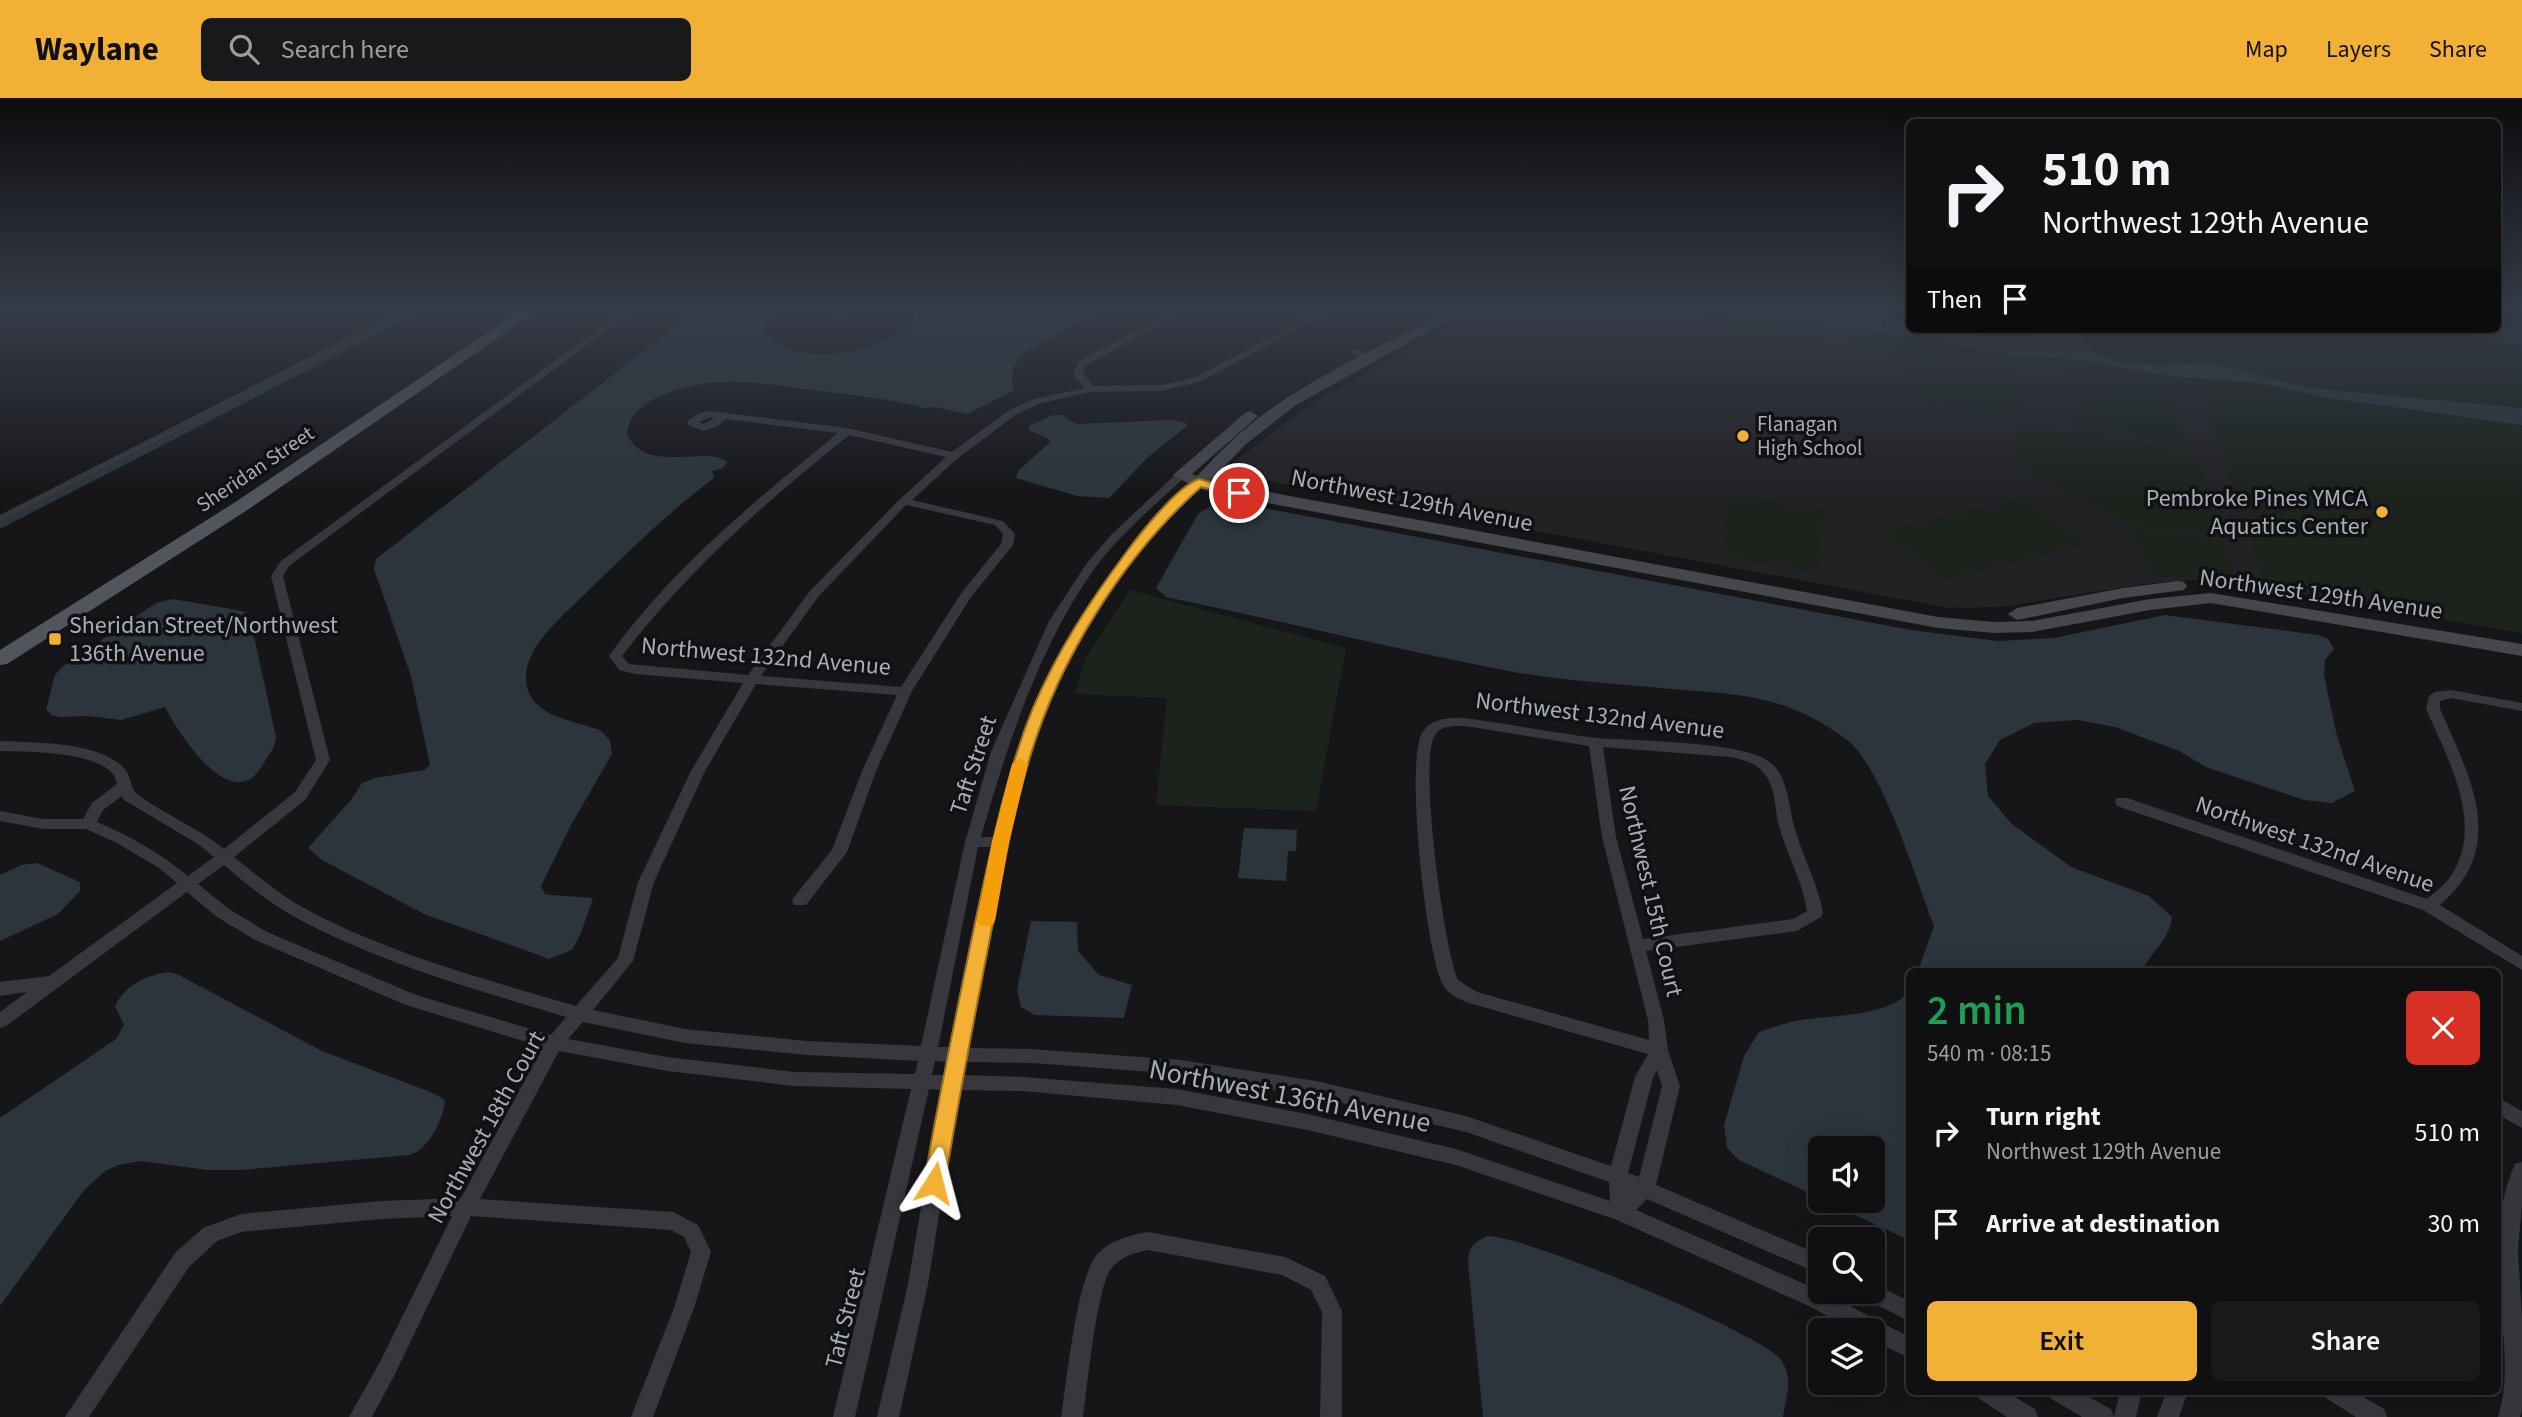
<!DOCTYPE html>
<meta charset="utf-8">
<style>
:root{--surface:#101012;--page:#19191b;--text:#f1f3f6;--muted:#9c9d9f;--line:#303032;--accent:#f2b134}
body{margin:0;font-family:"Source Sans 3",sans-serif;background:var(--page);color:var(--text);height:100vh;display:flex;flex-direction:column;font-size:26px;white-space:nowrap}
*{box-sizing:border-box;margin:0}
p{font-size:23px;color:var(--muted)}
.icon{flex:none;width:38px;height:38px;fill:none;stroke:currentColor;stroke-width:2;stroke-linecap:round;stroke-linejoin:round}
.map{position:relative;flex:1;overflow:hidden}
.side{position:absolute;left:1906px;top:870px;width:595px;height:427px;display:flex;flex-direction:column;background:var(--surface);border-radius:10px;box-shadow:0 7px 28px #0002,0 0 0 2px var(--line)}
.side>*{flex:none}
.banner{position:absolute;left:1906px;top:21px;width:595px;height:214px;border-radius:10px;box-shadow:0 7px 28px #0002,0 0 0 2px var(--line);background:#101012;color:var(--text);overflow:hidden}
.tools{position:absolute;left:1808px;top:1038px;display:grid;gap:14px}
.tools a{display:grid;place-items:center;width:77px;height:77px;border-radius:10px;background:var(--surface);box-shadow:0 7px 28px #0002,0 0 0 2px var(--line);font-size:35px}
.pin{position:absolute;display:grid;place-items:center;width:60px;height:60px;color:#fff;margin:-30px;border:4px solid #fff;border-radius:50%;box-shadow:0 2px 7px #0007}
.me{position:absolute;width:77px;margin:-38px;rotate:9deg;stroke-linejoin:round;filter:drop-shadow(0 0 5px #0008)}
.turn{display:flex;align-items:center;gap:24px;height:147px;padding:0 21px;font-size:32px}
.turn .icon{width:91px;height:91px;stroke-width:2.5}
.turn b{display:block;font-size:49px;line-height:60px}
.then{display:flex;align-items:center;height:66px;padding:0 21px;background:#0003;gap:14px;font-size:26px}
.round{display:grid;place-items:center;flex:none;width:74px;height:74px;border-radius:10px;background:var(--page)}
.headline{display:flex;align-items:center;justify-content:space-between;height:119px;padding:0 21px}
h1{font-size:42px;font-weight:600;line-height:52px;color:#1e9e55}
.cta{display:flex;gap:14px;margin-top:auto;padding:14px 21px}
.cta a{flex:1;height:80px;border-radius:10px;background:var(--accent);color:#111;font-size:28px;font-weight:600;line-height:80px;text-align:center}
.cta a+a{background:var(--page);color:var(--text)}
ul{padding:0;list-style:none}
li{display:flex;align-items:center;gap:21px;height:91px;padding:0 21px}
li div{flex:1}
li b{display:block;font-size:26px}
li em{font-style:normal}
header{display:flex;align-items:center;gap:42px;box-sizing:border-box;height:98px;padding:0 35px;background:var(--accent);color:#111}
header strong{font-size:33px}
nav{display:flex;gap:38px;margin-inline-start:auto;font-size:24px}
.search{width:490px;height:63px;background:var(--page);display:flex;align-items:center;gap:18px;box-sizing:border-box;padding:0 24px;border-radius:10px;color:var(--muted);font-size:26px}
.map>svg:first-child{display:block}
</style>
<header>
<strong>Waylane</strong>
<div class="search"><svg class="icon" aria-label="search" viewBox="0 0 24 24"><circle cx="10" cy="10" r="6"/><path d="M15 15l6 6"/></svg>Search here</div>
<nav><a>Map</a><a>Layers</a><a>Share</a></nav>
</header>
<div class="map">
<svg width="2522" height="1319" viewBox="0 0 2522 1319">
<rect width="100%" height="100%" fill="#161618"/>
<path fill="#222225" d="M1477,212H1641L2203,292L2267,491L2194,482L2143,486L2002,509L1949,510L1241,378L1232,366L1305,310Z"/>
<path fill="#1c231d" d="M1641,212H1909V231H2497V212H2522V535L2267,491L2203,292Z
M1910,261L2017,276L2021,318L1909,301Z
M2113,293L2171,297L2183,341L2070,326C2069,300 2092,296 2113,293Z
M2020,328L2185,354L2200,360L2218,439L2132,427L2013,362Z
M1731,398L1824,413L1818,474L1720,457Z
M2024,401L2088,445L1943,481L1883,434Z
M2138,430L2226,443L2236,483L2153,478L2132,437Z
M1130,492L1346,550L1316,713L1156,707L1167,600L1075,596L1085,561Z"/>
<path fill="#2c353c" d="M696,212H773L764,230C788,275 883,254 913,225L914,212H1104L1024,255L1012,271L1013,293L967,316L935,309L924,310C888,300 850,297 813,292C783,289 753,282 722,284C692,285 629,299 627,336C646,378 707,346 727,364L723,370L712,373L714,380C669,414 630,452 590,491C570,511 545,531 532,556C526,568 523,584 530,597C542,620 578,624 600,632L610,642L612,656L571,727L541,788L545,796L551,797L593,800L581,835L572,852L549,861L536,856L424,816L322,762L308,750L351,702L362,685L375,680L424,672L430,667L411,578L374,471L376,461Z
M1721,212H1764L1811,220L1873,215L1909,222V231H1945L1982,238L2021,239L2045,236L2050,231H2073L2094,254L2119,263L2159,267L2212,265L2307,289L2340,293L2522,310V327L2329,300L2258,285L2170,278L2086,263L1996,255L1847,228L1782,227L1752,223Z
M2497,223L2522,228V246L2492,244L2449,231H2497Z
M1053,317H1062L1076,326L1171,322L1186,325L1187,328L1147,360L1109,400L1077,398L1016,380L1018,373L1050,344L1049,341L1029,332V328Z
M1221,402L1911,532L1998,543L2054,540L2165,517L2319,537L2328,541L2334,551L2325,562L2324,577L2337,638L2355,693L2332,705L2304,702L2206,669L2179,653L2115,629L2078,622L2034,625L2000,642L1985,666L1988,698L2012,726L2071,769L2149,798L2172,819C2170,841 2151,854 2142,873H1918L1934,828C1916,782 1883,670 1847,642C1784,594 1735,597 1661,590C1613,586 1562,582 1514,574C1397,552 1282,523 1166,499L1156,490L1198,416Z
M173,501L237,512L245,514L250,520L276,639C275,652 268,657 262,668C232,719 178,635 165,609L121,622L87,618L60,619L51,617L46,611L55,577L62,569L156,505Z
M1244,730L1297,732L1296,753H1288L1286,783L1238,780Z
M37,765L80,784V793L58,816L0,843V777L21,767Z
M1031,823L1077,824L1078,853L1099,877L1132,887L1124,920L1035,917L1021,909L1017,892Z
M168,874L177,876L322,953L433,995L445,1002C444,1020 429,1051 410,1057L241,1072H207L140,1063L118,1067L105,1073L84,1092L0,1208V1020L116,941L124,927L115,908C125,887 147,877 168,874Z
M1909,891V1142L1825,1103L1872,1102V1050H1820V1100L1739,1062L1727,1050L1724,1027L1744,958L1759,934C1771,930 1784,925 1796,923C1824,917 1895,920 1909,891Z
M1487,1138C1523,1137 1764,1236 1781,1262C1794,1281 1786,1299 1783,1319H1483L1468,1165C1469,1149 1473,1145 1487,1138Z"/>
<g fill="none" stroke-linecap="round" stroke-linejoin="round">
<path fill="#2c353c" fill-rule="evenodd" d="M413,212H425L0,431V424Z"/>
<path fill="#37383d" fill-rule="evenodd" d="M402,212H414L0,424V417Z
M624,212H634L289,468L283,478L330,662L305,702L234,759C257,777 279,796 304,810C389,856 484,881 576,908L618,860L638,784L691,673L743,585L635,576L619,572L609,558C671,471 756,402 838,335L726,321L718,328L703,333L688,327V323L699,315L710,313L847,330L952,354L1009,312L1034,301L1084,290L1073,277L1078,264L1175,212H1186L1085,268L1083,276L1094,288L1161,287L1193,280L1305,222L1285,212H1298L1312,218L1322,212H1334L1199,284L1161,293L1091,294L1041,305L1017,316L958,360L912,402L1003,423L1015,436L1013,447L971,499L912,593L876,673L847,754L806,807H794L792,803L794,799L832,752L862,673L897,597L756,586L705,673L654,784L633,863L593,912L685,931L807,943L921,948L965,744L991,654L1049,523L1087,465L1112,436L1177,375H1185V379C1154,408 1120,436 1095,470C1039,548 1007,648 981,739H995C1002,711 1006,682 1016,656C1052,553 1113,454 1195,383H1203V387C1126,455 1060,559 1029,658C1017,696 1010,738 1002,777C990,835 978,892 967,950L1032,951L1181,962L1316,983L1466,1018L1611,1068L1635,979L1648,956L1469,905C1459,901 1449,897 1443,887C1426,855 1405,664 1422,635C1431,620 1450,619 1465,620C1509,626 1553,635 1597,640C1634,643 1747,643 1771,665C1790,682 1788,711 1796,734C1804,762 1818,786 1823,815L1821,819L1797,833L1646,853L1664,922L1668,952L1680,988L1656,1087L1820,1157V1176L1647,1101L1636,1112L1825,1195L1909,1239V1260L1872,1242V1232H1854L1811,1209L1617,1122L1456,1067L1307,1032L1177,1007L1023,993L959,992L928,1186L899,1319H877L908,1186L941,992L929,991L855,1319H833L911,991L795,988L667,973L559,953L480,1101L673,1114L698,1127L711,1154L694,1210L653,1319H631L674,1210L691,1154L684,1139L671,1132L471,1118L395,1276L372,1319H349L381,1262L452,1118L381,1121L241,1134L217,1143L189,1169L89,1319H65L175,1155L203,1130L241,1116L381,1103L461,1100L543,949L406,907L255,842L217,819L187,794L6,928L0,930V914L27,894L0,898V884L49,878L177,785L159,770L117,745L86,731H43L0,723V713L43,721H83L92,705L117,686C116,683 115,679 113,676C94,653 28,654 0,653V643C35,645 98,643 124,670C132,678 129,690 138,697C166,717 198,730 224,751L295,694L316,662L271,478L281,463ZM710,319L715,320L703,326L699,324ZM849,337L946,359L900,401L810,493L748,577L629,566L622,558C687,473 766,404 849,337ZM906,407L995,427L1003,436L1001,446L962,494L901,589L761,578L818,499ZM1465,628L1589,648L1602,739L1648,922L1649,942L1477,894L1458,882C1444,850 1418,662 1435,637C1441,627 1455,628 1465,628ZM1603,649L1729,659C1741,661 1755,664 1763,674C1774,686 1775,705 1777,720C1784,752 1802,780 1807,813L1793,821L1643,841L1616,739ZM122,698L124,702L198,746L214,759L188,778C160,755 130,738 97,724L103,712ZM978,749H992L950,949H938ZM224,767C246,786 268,804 293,818C379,865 474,891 566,919L551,937L416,897L267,834L229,811L198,786ZM583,924L685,945L807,957L918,963L915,976L795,974L667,959L568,941ZM935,963L947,964L944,977H932ZM964,964L1032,965L1181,976L1316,999L1466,1034L1609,1084L1610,1103L1456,1051L1307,1016L1177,991L1023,979L961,977ZM1657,972L1662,988L1639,1079L1628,1075L1653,980Z
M830,212H839L847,222L839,224Z
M1351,252H1357L1373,260L1368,263L1351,256Z
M2451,592L2522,605V613L2451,600L2440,603V611C2470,679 2509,748 2440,807L2522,858V872L2423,812L2117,708L2115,704L2117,700H2127L2427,801C2435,794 2445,787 2451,778C2485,726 2448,661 2426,611L2429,598L2435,594Z
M2497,999L2522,1013V1030L2497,1016Z
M2522,1064V1105L2518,1152L2522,1221V1311L2520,1319H2498C2508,1287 2505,1254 2502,1222C2497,1170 2493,1115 2515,1066Z
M1148,1134L1285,1159L1325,1178L1342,1213V1319H1320L1322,1214L1311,1192L1282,1177L1148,1152C1133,1155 1120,1159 1111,1171C1097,1188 1087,1292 1083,1319H1061C1067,1282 1076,1187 1095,1159C1107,1143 1130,1137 1148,1134Z
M1872,1185L1909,1203V1223L1865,1201L1862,1194H1872Z
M1975,1293H2005L2035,1311L2038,1319H2007L1978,1300Z
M2047,1293H2078L2111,1311L2114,1319H2082L2050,1300Z
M2120,1293H2142L2136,1319H2114Z
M2167,1293H2188L2179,1319H2157Z
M2323,1293H2353L2384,1311L2387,1319H2356L2326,1300Z"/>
<path fill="#45474d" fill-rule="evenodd" d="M1450,212H1467L1296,307L1246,346L1210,383L1938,519L1994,524L2032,523L2150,501L2211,495L2522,546V558L2211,505L2150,512L2032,534L1994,535L1938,530L1214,395L1193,388L1173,377L1245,315L1250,313L1258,318L1192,376L1197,378C1217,357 1237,336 1261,318C1319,275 1386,246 1450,212Z
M2178,483L2184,484L2187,488L2184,492L2123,500L2017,522L2008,516L2017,510L2123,490Z"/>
<path fill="#53555c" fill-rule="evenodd" d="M521,212H538L249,411L7,566L0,567V552L237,403Z"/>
</g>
<linearGradient id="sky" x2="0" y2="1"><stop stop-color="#0c0c0d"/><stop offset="0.53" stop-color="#363c48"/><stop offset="1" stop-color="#363c48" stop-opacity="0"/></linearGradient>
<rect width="2522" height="397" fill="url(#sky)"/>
<path fill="#f2b134" stroke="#9d7322" stroke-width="2" d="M1199,381L1246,395L1239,398L1201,389C1124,458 1060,559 1030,659C1012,718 1002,779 990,840C974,921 958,1003 945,1085L942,1091L934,1094L927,1091L924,1085C939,997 957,911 975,825C991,752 1005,679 1033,610C1058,552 1088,506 1125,456C1139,437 1177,388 1199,381Z"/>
<path fill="#f59e0b" d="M1020,660L1028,666L1009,744L995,823L992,828H980L977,823L992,744L1012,666Z"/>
<g fill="#f2b134" stroke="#111113" stroke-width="2.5">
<circle cx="1743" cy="338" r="7"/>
<circle cx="2382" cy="414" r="7"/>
<rect x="48" y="534" width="14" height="14" rx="3.5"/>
</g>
<g text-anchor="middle" stroke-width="7" stroke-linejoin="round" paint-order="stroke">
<g font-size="21" fill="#a8adb8" stroke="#111113" text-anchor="start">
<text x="1757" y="333">Flanagan<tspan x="1757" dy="24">High School</tspan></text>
</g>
<g font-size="21" fill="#a8adb8" stroke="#111113">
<text transform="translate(255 371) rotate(-34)" y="7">Sheridan Street</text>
</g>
<g font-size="24" fill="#a8adb8" stroke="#111113" text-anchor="end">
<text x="2368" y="408">Pembroke Pines YMCA<tspan x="2368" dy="28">Aquatics Center</tspan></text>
<text x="69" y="535" text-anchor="start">Sheridan Street/Northwest<tspan x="69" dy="28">136th Avenue</tspan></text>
</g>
<g font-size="24" fill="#a8adb8" stroke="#111113">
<text transform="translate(1412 402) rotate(11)" y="8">Northwest 129th Avenue</text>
<text transform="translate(2321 496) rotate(8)" y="8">Northwest 129th Avenue</text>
<text transform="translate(766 558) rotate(5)" y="8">Northwest 132nd Avenue</text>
<text transform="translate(1600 617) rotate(7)" y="8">Northwest 132nd Avenue</text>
<text transform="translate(973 667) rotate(-72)" y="8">Taft Street</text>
<text transform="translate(2315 746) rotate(19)" y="8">Northwest 132nd Avenue</text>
<text transform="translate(1651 793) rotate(77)" y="8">Northwest 15th Court</text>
<text transform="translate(486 1029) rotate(-61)" y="8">Northwest 18th Court</text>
<text transform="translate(845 1220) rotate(-76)" y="8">Taft Street</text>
</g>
<g font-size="28" fill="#a8adb8" stroke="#111113">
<text transform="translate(1290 997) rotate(11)" y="10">Northwest 136th Avenue</text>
</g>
</g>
</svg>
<div class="tools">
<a><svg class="icon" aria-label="sound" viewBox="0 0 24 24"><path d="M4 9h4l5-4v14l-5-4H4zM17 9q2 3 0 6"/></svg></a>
<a><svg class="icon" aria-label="search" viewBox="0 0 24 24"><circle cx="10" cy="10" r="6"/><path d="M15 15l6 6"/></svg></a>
<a><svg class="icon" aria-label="layers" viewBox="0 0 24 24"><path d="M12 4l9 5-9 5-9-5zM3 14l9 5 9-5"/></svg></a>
</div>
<div class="pin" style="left:1239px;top:395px;background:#d93025"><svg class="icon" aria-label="arrive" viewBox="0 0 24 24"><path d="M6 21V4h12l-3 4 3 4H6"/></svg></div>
<svg class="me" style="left:934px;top:1085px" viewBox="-20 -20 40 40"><path d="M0-17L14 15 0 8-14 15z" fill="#f2b134" stroke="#fff" stroke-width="4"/></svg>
<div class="banner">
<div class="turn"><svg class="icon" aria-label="right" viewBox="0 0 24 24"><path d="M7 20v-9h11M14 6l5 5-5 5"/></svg><div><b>510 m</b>Northwest 129th Avenue</div></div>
<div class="then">Then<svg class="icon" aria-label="arrive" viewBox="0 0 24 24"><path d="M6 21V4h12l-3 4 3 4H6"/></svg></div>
</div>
<section class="side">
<div class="headline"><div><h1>2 min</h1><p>540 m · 08:15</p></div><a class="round" style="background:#d93025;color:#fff"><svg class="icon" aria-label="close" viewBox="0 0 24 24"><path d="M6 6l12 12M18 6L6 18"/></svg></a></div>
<ul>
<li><svg class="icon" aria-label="right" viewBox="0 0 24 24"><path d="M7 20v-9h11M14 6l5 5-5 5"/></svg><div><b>Turn right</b><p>Northwest 129th Avenue</p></div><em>510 m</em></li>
<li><svg class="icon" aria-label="arrive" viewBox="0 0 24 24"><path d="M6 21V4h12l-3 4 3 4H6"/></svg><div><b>Arrive at destination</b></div><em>30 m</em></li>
</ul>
<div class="cta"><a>Exit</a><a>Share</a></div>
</section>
</div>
